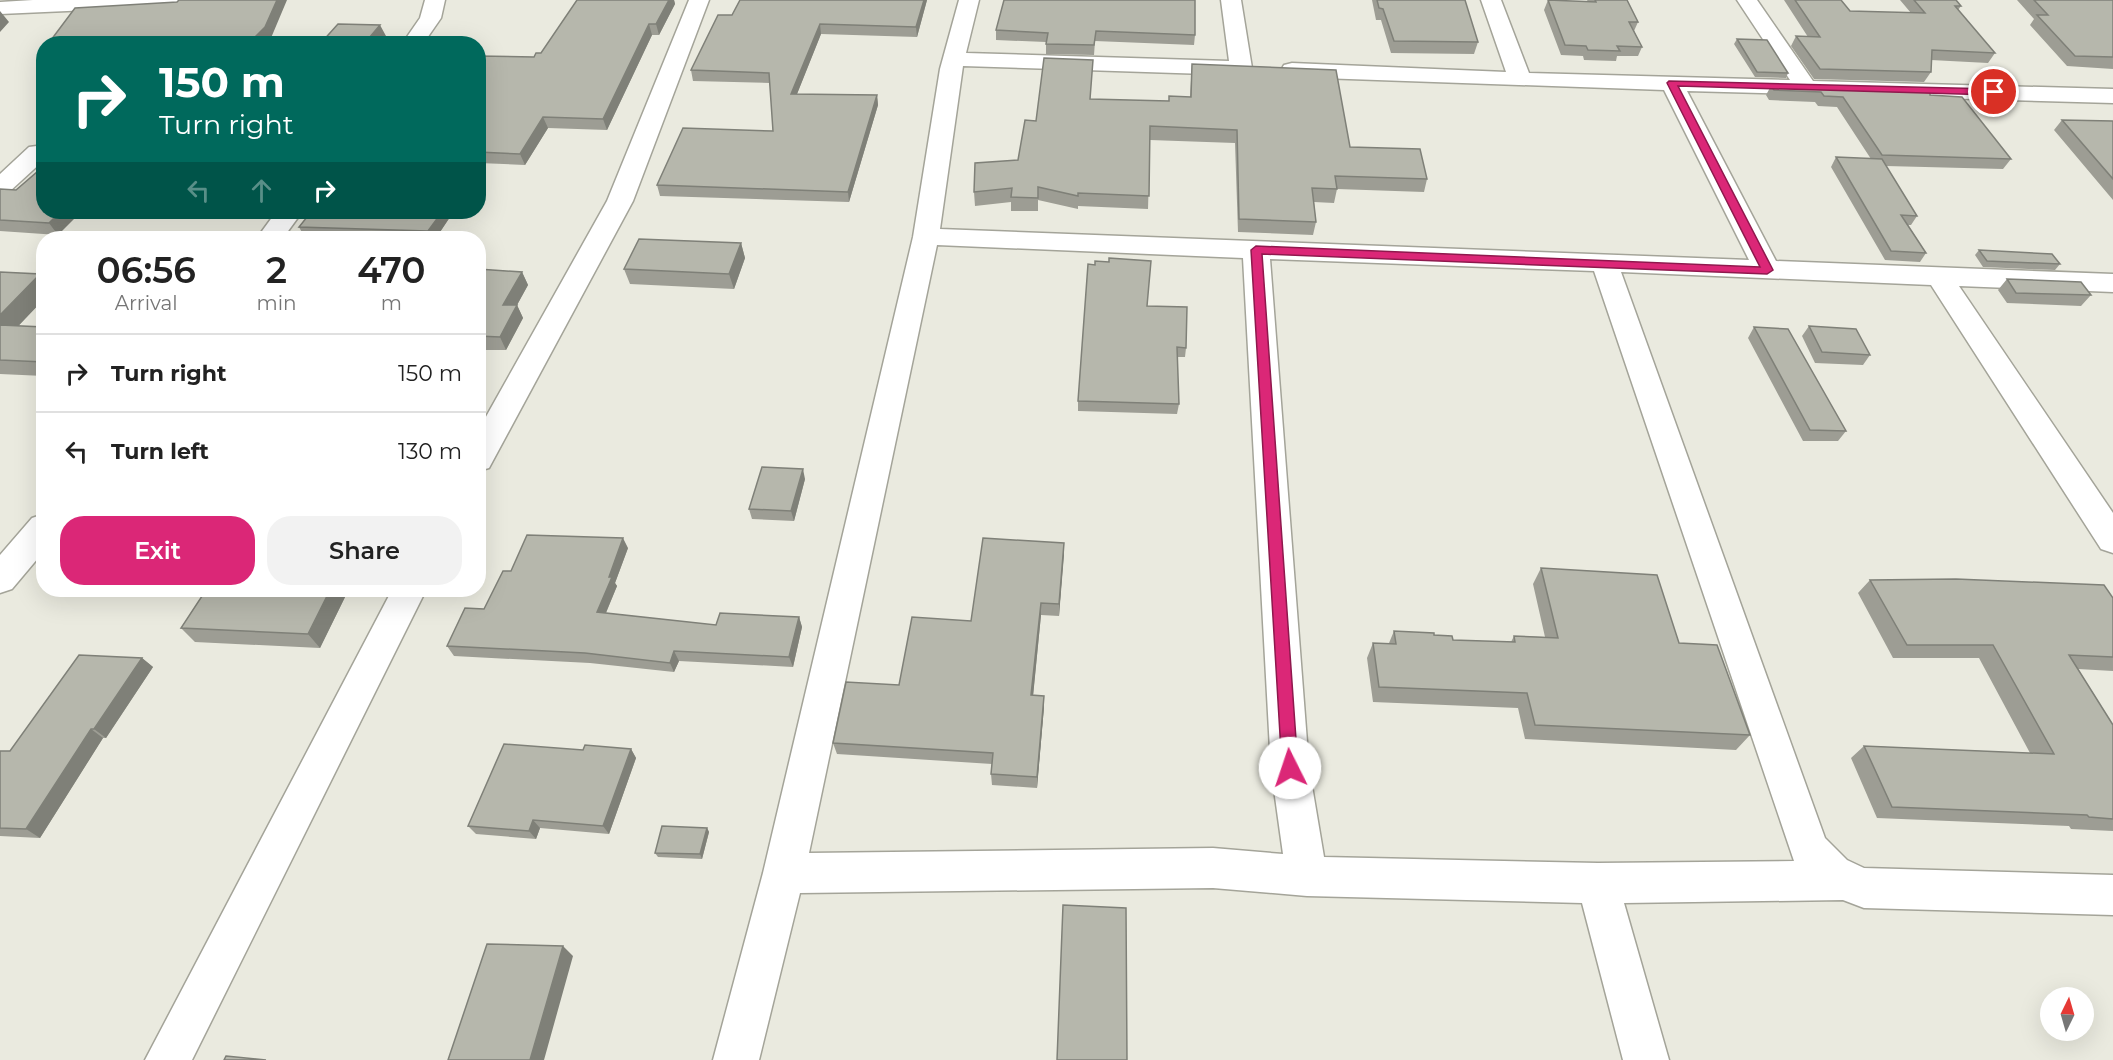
<!DOCTYPE html>
<style>
:root{--surface:#fff;--page:#f2f2f2;--text:#222;--muted:#767676;--line:#e0e0e0;--accent:#db2777}
body{margin:0;font-family:Montserrat,sans-serif;background:var(--page);color:var(--text);height:100vh;display:flex;flex-direction:column;font-size:22px;white-space:nowrap}
*{box-sizing:border-box;margin:0}
p{font-size:20px;color:var(--muted)}
.icon{flex:none;width:33px;height:33px;fill:none;stroke:currentColor;stroke-width:2;stroke-linecap:round;stroke-linejoin:round}
.map{position:relative;flex:1;overflow:hidden}
.side{position:absolute;left:36px;top:231px;width:450px;height:366px;display:flex;flex-direction:column;background:var(--surface);border-radius:24px;box-shadow:0 6px 24px #0002}
.side>*{flex:none}
.guide{position:absolute;left:36px;top:36px;width:450px;height:183px;border-radius:24px;box-shadow:0 6px 24px #0002;background:#00695c;color:#fff;overflow:hidden}
.needle{width:39px;rotate:5deg}
.controls{position:absolute;left:2040px;top:987px;display:grid;gap:12px}
.controls a{display:grid;place-items:center;width:54px;height:54px;border-radius:50%;background:var(--surface);box-shadow:0 6px 24px #0002;font-size:30px}
.pin{position:absolute;display:grid;place-items:center;width:51px;height:51px;color:#fff;margin:-26px;border:3px solid #fff;border-radius:50%;box-shadow:0 2px 6px #0007}
.me{position:absolute;width:66px;margin:-33px;rotate:356deg;stroke-linejoin:round;filter:drop-shadow(0 0 4px #0008)}
.turn{display:flex;align-items:center;gap:21px;height:126px;padding:0 24px;font-size:27px}
.turn .icon{width:78px;height:78px;stroke-width:2.5}
.turn b{display:block;font-size:42px;line-height:51px}
.lanes{display:flex;align-items:center;height:57px;padding:0 24px;background:#0003;justify-content:center;gap:30px;direction:ltr}
.lanes .off{opacity:.35}
.eta{display:flex;justify-content:space-evenly;align-items:center;height:102px;text-align:center}
.eta b{font-size:36px;font-weight:600;line-height:42px}
.cta{display:flex;gap:12px;margin-top:auto;padding:12px 24px}
.cta a{flex:1;height:69px;border-radius:24px;background:var(--accent);color:#fff;font-size:24px;font-weight:600;line-height:69px;text-align:center}
.cta a+a{background:var(--page);color:var(--text)}
ul{padding:0;list-style:none}
li{display:flex;align-items:center;gap:18px;height:78px;padding:0 24px;border-top:2px solid var(--line)}
li div{flex:1}
li b{display:block;font-size:22px}
li em{font-style:normal}
.map>svg:first-child{display:block}
</style>
<div class="map">
<svg width="2113" height="1060" viewBox="0 0 2113 1060">
<rect width="100%" height="100%" fill="#eaeadf"/>
<g fill="none" stroke-linecap="round" stroke-linejoin="round">
<g stroke="#a4a499" stroke-width="3">
<path id="minor" d="M33,0H189L186,4L179,6L0,14V2Z
M425,0H445L441,18L423,44H402L420,18Z
M689,0H709L633,201L489,468L478,471V431L607,201Z
M959,0H979L966,53L1229,61L1221,0H1241L1252,68L1249,73L1237,75L963,66L940,229L1749,260L1664,90L1292,77L1284,75L1281,70L1284,65L1292,63L1506,72L1481,0H1501L1529,73L1790,80L1737,0H1757L1813,81L2113,89V103L1687,91L1776,261L2113,274V292L1959,286L2113,513V553L2101,549L1931,285L1621,272L1825,838L1847,860L1864,868L2113,875V915L1864,908L1843,900L1624,903L1669,1060H1623L1582,903L1307,896L1213,888L800,893L759,1060H713L763,873L913,237L940,69ZM937,245L1243,258L1271,768L1283,854L1213,848L809,853ZM1270,259L1594,271L1794,861L1598,863L1324,857L1309,768Z
M44,145V160L9,192L0,194V174L29,147Z
M276,212H302L283,238H257Z
M44,514V551L12,589L0,593V555L32,518Z
M392,590H426L192,1060H145Z"/>
</g>
<use href="#minor" fill="#fff" fill-rule="evenodd"/>
</g>
<path fill="#9d9d94" d="M577,0H674L675,4L659,35H652L607,130L548,128L525,165L479,163L478,56L534,57L541,53Z
M740,0H927L917,37L821,34L797,94L877,95L878,105L849,202L660,196L657,185L773,131L770,83L693,81L691,70L732,15Z
M1004,0L1195,35L1194,45L1095,41L1094,55L1046,54V42L996,40V30Z
M1372,0H1465L1478,42L1474,54L1391,53L1381,20H1376Z
M1548,0L1588,2L1587,0H1627L1638,22L1634,31L1642,47L1638,56H1617L1616,61L1584,60L1583,56L1561,55L1544,10Z
M1784,0H1841L1850,11L1911,13L1900,0H1956L1961,6L1958,10L1995,53L1988,63L1931,60V72L1924,82L1814,79L1791,46L1796,36L1808,37Z
M2017,0H2113V69L2067,66L2030,25L2034,19Z
M1737,39L1788,73L1786,78L1755,77L1734,44Z
M1093,60L1090,99L1168,101L1190,97L1192,64L1350,147L1427,179L1424,192L1337,189L1334,203L1314,202L1316,222L1313,235L1238,232L1235,143L1150,140L1148,209L1078,206V209L1038,200V211H1011V202L975,206L974,192L1018,160L1036,121Z
M1771,86L1930,95L2011,159L2003,169L1886,166L1917,216L1911,225H1908L1926,253L1920,262L1885,260L1831,167L1836,157L1871,159L1837,107L1818,106L1815,102L1769,100L1766,95Z
M2062,120L2113,121V200L2054,130Z
M44,166L58,235L0,231V189L16,190Z
M452,214L436,238H305L299,227Z
M741,243L745,258L734,289L630,284L624,269Z
M1979,250L2060,264L2055,270L1983,267L1975,255Z
M478,269L522,272L528,285L517,305L523,318L506,350H478Z
M0,272L44,277V299L18,326L44,327V376L0,374Z
M2007,279L2091,295L2081,306L2007,303L1998,290Z
M1147,306L1186,348L1185,357H1177L1179,404L1177,414L1078,411V401Z
M1809,326L1870,355L1863,365L1815,363L1802,336Z
M1754,327L1846,431L1838,441H1803L1748,338Z
M805,479L794,521L752,519L749,509Z
M1064,543L1059,616L1041,615L1033,695L1044,707L1037,788L992,785L991,774L992,764L837,754L833,743L899,685L971,621Z
M628,548L615,583L617,586L606,613L716,625L799,617L802,627L793,667L679,661L674,672L590,663L454,656L447,646L484,609L511,571Z
M1541,568L1679,643L1750,735L1736,750L1525,739L1518,708L1373,702L1367,658L1373,643H1389L1394,631L1434,635L1453,640L1511,642L1514,636L1545,637L1533,584Z
M1870,580L2113,598V671L2078,669L2113,725V831L2071,829L2069,826L1877,818L1851,758L1864,746L2030,753L1979,658H1893L1858,593Z
M206,590H344L347,593L320,648L195,642L181,628Z
M142,658L153,667L106,738H103L40,838L0,836V751H10Z
M631,749L636,758L609,834L540,828L536,839L476,834L468,826L583,750Z
M707,828L709,832L702,859L658,857L655,853Z"/>
<path fill="#7f8078" d="M277,0H287L271,38L266,44H248Z
M669,0H674L675,4L659,35L656,24Z
M924,0H927L917,37L916,27Z
M0,11L9,22L0,32Z
M649,24L652,35L607,130L603,119Z
M820,24L821,34L793,104L791,94Z
M380,25L386,36L379,44H364Z
M877,95L878,105L849,202L848,192Z
M543,117L548,128L525,165L520,154Z
M60,212H81L58,235L49,223Z
M442,212H451L452,214L436,238H432L428,231Z
M741,243L745,258L734,289L729,274Z
M522,272L528,285L517,305L523,318L506,350L500,337L503,305Z
M40,274L44,277V299L5,340L0,335V315Z
M803,469L805,479L794,521L791,511Z
M623,538L628,548L615,583L617,586L602,622L597,612L609,577Z
M1064,543V555L1059,616V604Z
M330,590H344L347,593L320,648L308,634Z
M1041,603V615L1032,707L1031,695Z
M799,617L802,627L793,667L789,657Z
M674,651L679,661L674,672L670,663Z
M142,658L153,667L106,738L94,729Z
M1044,696V707L1037,788V777Z
M91,729L103,738L40,838L26,829Z
M631,749L636,758L609,834L603,826Z
M533,820L540,828L536,839L529,831Z
M707,828L709,832L702,859L700,854Z
M563,946L573,956L544,1060H530Z"/>
<path fill="#b6b7ac" stroke="#7f8078" stroke-width="1.5" d="M179,0H277L265,27L248,44H48L75,8L177,2Z
M577,0H669L656,24H649L603,119L543,117L520,154L478,152V56L534,57L536,53H541Z
M740,0H924L916,27L820,24L791,94L877,95L848,192L657,185L683,128L773,131L769,73L691,70L718,15H732Z
M1004,0H1195V35L1096,31L1094,45L1046,44L1048,33L996,30Z
M1377,0H1465L1478,42L1394,41L1383,9L1379,8Z
M1548,0L1596,2L1595,0H1627L1638,22H1629L1642,47L1617,46L1620,51L1588,50L1586,46L1565,45Z
M1795,0H1841L1850,11L1925,13L1914,0H1956L1961,6H1955L1995,53L1932,50L1931,72L1820,69L1796,36L1820,37Z
M2034,0H2113V57L2075,56L2037,15H2048Z
M338,24L380,25L364,44H320Z
M1737,39L1767,40L1788,73L1757,72Z
M1044,58L1093,60L1090,99L1169,101V96L1191,97L1192,64L1336,70L1350,147L1420,149L1427,179L1335,176L1337,189L1312,188L1316,222L1239,219L1237,130L1150,126L1149,196L1078,193V196L1038,187V198L1011,197L1012,188L974,192L975,163L1018,160L1025,120L1036,121Z
M1771,86L1930,90V95L1962,97L2011,159L1882,155L1843,97L1824,96L1821,92L1774,90Z
M2062,120L2113,121V179Z
M1836,157L1882,159L1917,216L1901,215L1926,253L1891,251Z
M44,166V212H60L49,223L0,220V189L16,190Z
M311,212H442L428,231L299,227Z
M639,239L741,243L729,274L624,269Z
M1979,250L2052,254L2060,264L1987,261Z
M1109,258L1151,261L1147,306L1187,307L1186,348L1177,347L1179,404L1078,401L1088,264L1095,265V261L1109,262Z
M478,269L522,272L503,305H517L500,337L478,336Z
M0,272L40,274L0,315Z
M2007,279L2081,282L2091,295L2016,293Z
M0,325L44,327V362L0,360Z
M1809,326L1856,329L1870,355L1822,352Z
M1754,327L1788,329L1846,431L1810,430Z
M762,467L803,469L791,511L749,509Z
M527,535L623,538L609,577H612L597,612L716,625L720,613L799,617L789,657L674,651L670,663L585,653L447,646L465,608L484,609L503,571H511Z
M983,538L1064,543L1059,604L1041,603L1031,695L1044,696L1037,777L991,774L993,753L833,743L846,682L899,685L912,617L971,621Z
M1541,568L1657,575L1679,643L1717,645L1750,735L1535,725L1527,693L1379,687L1373,643L1396,644L1394,631L1434,633V635L1452,636L1453,640L1515,642L1514,636L1558,638Z
M1956,579L2104,585L2113,598V657L2069,655L2113,725V819L2089,817L2087,815L1892,807L1864,746L2054,754L1993,645H1907L1870,580Z
M206,590H330L308,634L181,628Z
M79,655L142,658L94,729H91L26,829L0,828V751H10Z
M504,744L583,750L585,745L631,749L603,826L533,820L529,831L468,826Z
M662,826L707,828L700,854L655,853Z
M1063,905L1126,908L1127,1060H1057Z
M487,944L563,946L530,1060H448Z
M226,1056L266,1060H224Z"/>
<path fill="#db2777" stroke="#8e194d" stroke-width="1.5" d="M1669,81L1994,89L1999,92L1994,95L1678,86L1773,270L1767,274L1262,254L1298,768L1295,773L1290,775L1284,773L1282,768L1251,250L1256,246L1760,267L1667,83Z"/>
</svg>
<div class="controls">
<a><svg class="needle" viewBox="-14 -14 28 28"><path d="M0-13l5 13h-10z" fill="#e53935"/><path d="M0 13l5-13h-10z" fill="#767676"/></svg></a>
</div>
<div class="pin" style="left:1994px;top:92px;background:#d93025"><svg class="icon" aria-label="arrive" viewBox="0 0 24 24"><path d="M6 21V4h12l-3 4 3 4H6"/></svg></div>
<svg class="me" style="left:1290px;top:768px" viewBox="-20 -20 40 40"><circle r="19" fill="#fff"/><path d="M0-13L10 11 0 6-10 11z" fill="#db2777"/></svg>
<div class="guide">
<div class="turn"><svg class="icon" aria-label="right" viewBox="0 0 24 24"><path d="M7 20v-9h11M14 6l5 5-5 5"/></svg><div><b>150 m</b>Turn right</div></div>
<div class="lanes"><svg class="icon off" aria-label="left" viewBox="0 0 24 24"><path d="M17 20v-9H6M10 6l-5 5 5 5"/></svg><svg class="icon off" aria-label="ahead" viewBox="0 0 24 24"><path d="M12 20V5M6 11l6-6 6 6"/></svg><svg class="icon" aria-label="right" viewBox="0 0 24 24"><path d="M7 20v-9h11M14 6l5 5-5 5"/></svg></div>
</div>
<section class="side">
<div class="eta">
<div><b>06:56</b><p>Arrival</p></div>
<div><b>2</b><p>min</p></div>
<div><b>470</b><p>m</p></div>
</div>
<ul>
<li><svg class="icon" aria-label="right" viewBox="0 0 24 24"><path d="M7 20v-9h11M14 6l5 5-5 5"/></svg><div><b>Turn right</b></div><em>150 m</em></li>
<li><svg class="icon" aria-label="left" viewBox="0 0 24 24"><path d="M17 20v-9H6M10 6l-5 5 5 5"/></svg><div><b>Turn left</b></div><em>130 m</em></li>
</ul>
<div class="cta"><a>Exit</a><a>Share</a></div>
</section>
</div>
